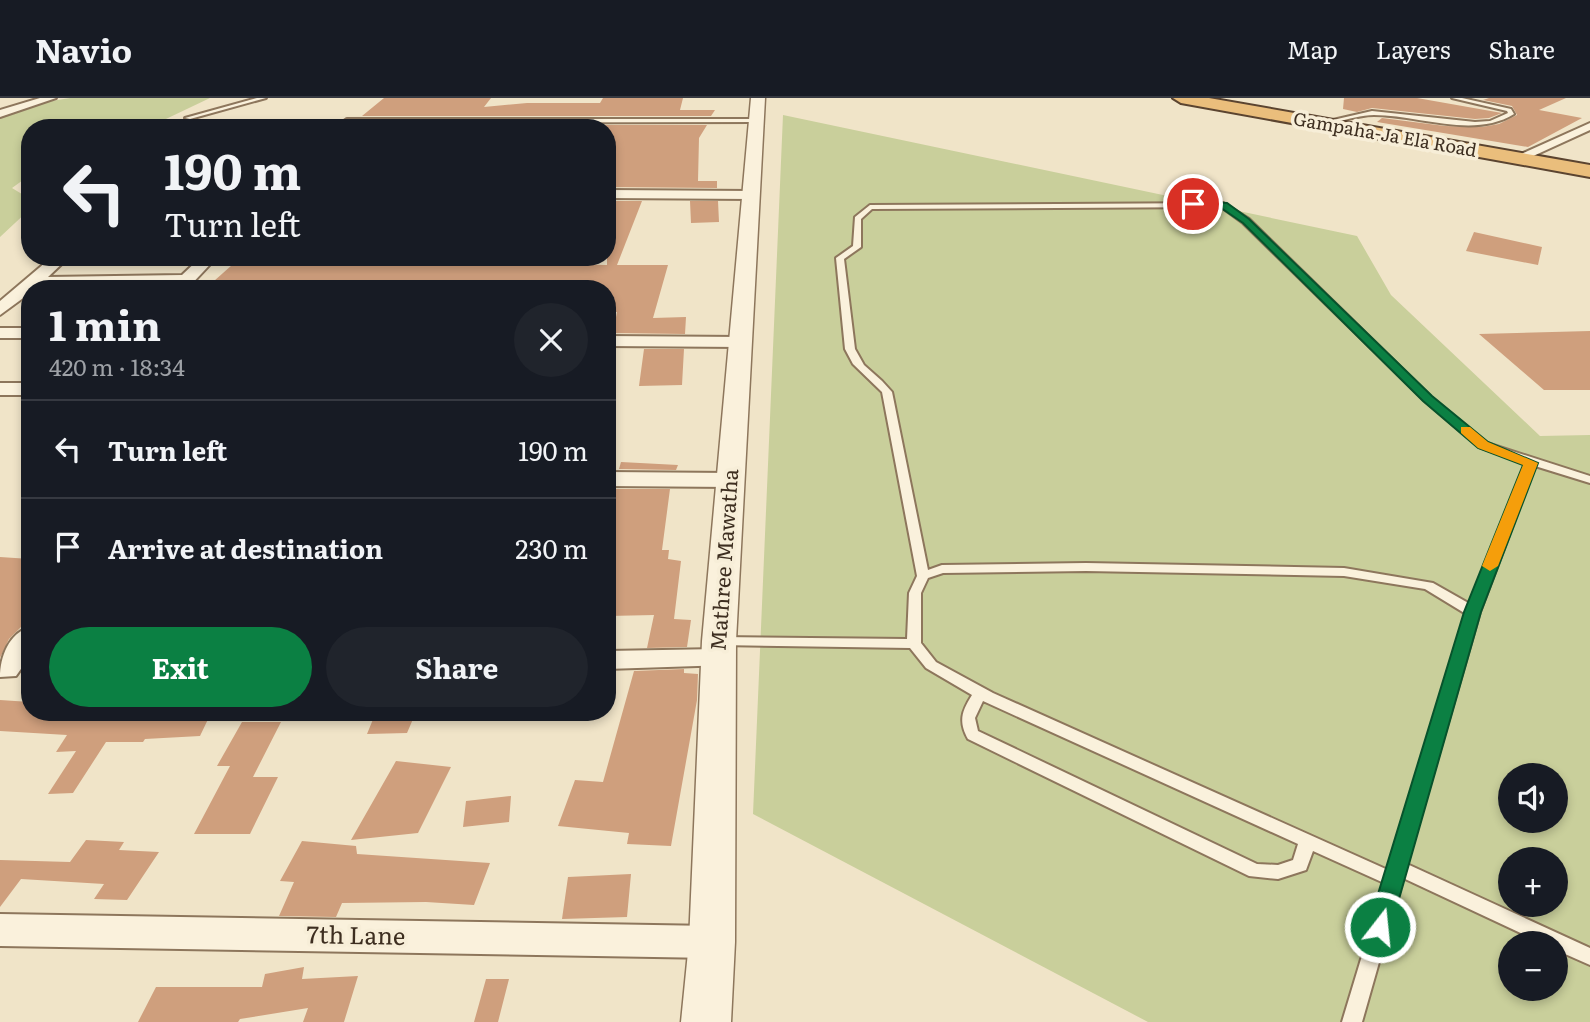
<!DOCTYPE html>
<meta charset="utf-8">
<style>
:root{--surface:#171b24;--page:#20242c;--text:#f1f3f6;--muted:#9ea1a6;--line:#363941;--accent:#0b8043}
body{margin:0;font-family:Literata,serif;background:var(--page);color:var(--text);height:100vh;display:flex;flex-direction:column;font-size:26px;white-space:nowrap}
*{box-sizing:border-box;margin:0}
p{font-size:23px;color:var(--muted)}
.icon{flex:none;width:38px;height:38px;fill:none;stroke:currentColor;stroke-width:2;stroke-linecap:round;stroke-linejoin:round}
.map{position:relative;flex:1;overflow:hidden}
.drawer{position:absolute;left:21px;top:182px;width:595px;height:441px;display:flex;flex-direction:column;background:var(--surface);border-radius:28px;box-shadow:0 4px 10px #0003}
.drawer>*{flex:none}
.top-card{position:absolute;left:21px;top:21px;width:595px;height:147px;border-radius:28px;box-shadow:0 4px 10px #0003;background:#171b24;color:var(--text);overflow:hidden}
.fabs{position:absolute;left:1498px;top:665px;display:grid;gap:14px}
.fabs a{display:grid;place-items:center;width:70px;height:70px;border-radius:50%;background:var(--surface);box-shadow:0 4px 10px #0003;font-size:35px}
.pin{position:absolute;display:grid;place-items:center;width:60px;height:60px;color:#fff;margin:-30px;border:4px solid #fff;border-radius:50%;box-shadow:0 2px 7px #0007}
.me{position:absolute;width:77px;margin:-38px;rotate:16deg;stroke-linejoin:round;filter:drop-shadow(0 0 5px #0008)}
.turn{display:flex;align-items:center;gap:24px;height:147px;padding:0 28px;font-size:32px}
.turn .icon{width:91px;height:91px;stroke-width:2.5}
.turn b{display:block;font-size:49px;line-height:60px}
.round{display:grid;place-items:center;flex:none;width:74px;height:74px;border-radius:37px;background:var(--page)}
.summary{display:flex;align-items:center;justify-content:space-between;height:119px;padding:0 28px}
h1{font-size:42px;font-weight:700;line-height:52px}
.action{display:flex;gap:14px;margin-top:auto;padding:14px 28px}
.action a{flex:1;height:80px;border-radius:42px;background:var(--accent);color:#fff;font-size:28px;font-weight:700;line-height:80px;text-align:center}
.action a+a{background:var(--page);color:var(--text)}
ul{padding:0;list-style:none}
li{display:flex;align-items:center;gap:21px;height:98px;padding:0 28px;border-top:2px solid var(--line)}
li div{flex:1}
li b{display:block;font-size:26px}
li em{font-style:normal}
header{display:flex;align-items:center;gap:42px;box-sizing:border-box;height:98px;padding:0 35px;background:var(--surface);border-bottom:2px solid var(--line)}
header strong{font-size:33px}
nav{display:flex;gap:38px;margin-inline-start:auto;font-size:24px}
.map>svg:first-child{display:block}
</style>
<header>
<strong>Navio</strong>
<nav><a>Map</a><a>Layers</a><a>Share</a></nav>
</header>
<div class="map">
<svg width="1590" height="924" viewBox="0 0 1590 924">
<rect width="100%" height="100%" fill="#f0e4c8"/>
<path fill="#c9cf9b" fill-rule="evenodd" d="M70,0H210L147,30H30V77L12,90L30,101V111L0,139V16L33,6Z
M783,17L1357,138L1391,197L1540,338L1590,337V924H1148L753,716ZM1510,677H1556V723H1510ZM1510,761H1556V807H1510ZM1510,845H1556V891H1510Z"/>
<path fill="#cf9f7d" d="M384,0H491L484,9L527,5H600L603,0H683L680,12H715L711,18H362Z
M1344,0H1417L1502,15L1489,20L1475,21L1372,10L1357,14L1343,11Z
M1489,0H1566L1539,12L1582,20L1528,49L1377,24L1382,20L1445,28L1482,29L1499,26L1517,17L1512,8L1483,2Z
M428,27H707L699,40L698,83H717V90L607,89V30Z
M607,103H642L617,167H668L653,220L686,219L685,236L613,235L617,214H607V191H205L241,159H363L360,163L607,167Z
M690,103H718L719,124L691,125Z
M1474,134L1542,149L1538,167L1466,153Z
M1590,233V292H1544L1479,236Z
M644,251H684L682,287L639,288Z
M621,364L678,367L676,372L619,371Z
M615,391H670L662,452H669L668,461L681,463L674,521L691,522L687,549L647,550L654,517L608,518L612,495H607V428Z
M0,459L30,461V520L9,541L0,560Z
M684,571V575L698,576L697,602L671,748L627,746L629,735L558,728L575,682L603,684L634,573Z
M0,602L30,604V614H162L160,618L211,615L200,638L145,641L143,644H106L73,695L48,696L76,653L56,654L67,637L0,633Z
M376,614H416L407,635L367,636Z
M242,624H281L253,679H278L250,736H194L230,668H217Z
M396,663L451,669L418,735L351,742Z
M511,698L509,724L463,729L466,703Z
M86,742L124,744L119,752L159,754L127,802L94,801L104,786L21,781L0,809V762L70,764Z
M302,743L356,748L357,756L490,765L474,807L426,804L342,805L336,819L279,818L294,784L280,783Z
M631,776L627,819L562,821L568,779Z
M304,869L302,881L358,878L344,924H303L308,910L240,921L238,924H138L156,889H262L265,876Z
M486,881H509L498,924H474Z"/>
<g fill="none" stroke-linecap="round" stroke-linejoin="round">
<g stroke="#8d765c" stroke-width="4">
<path id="service" d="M257,0H266L190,21L185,20Z
M1452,0H1462L1511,11L1514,16C1474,41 1418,17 1374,17C1362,17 1348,21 1336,24L1333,22L1372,13L1475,24L1490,23L1508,15L1507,13Z
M756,21L758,24L347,25L344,23L347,21Z
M1223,105L1249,121L1431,299L1487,345L1590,378V385L1535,368L1480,514L1407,766L1590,850V867L1556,852V845H1542L1403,780L1362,924H1342L1384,785L1313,753L1306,772L1278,781L1249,778L968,641C958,623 962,613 972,597L926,570L910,550L719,547L714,546L712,543L714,540L719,539L907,541L909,495L917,478L882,294L853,266L845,251L836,160L853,148L855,119L870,107ZM1221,109L1243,125L1425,303L1479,349L1526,365L1470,506L1433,485L1344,470L1086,465L942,467L928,472L892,294L882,283L864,267L855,251L844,161L861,149V121L872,111ZM1086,473L1344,478L1425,491L1466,516L1388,772L993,595L936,564L921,545V495L928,480L943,475ZM983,603L1298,746L1293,762L1278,767L1257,766L978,633L975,620Z"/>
</g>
<g stroke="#8d765c" stroke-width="4">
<path id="minor" d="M40,0H56L0,19V12Z
M1590,25V32L1531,59L1521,56Z
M607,92L751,93L758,97L751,101L607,100Z
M52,159H69L48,179L182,177L201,159H217L187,191H169L172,187L37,189L30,191V195L0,217V203Z
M0,230H30V240H0Z
M607,238L741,239L750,244L741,249L607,248Z
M0,285H30V297H0Z
M607,374L731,375L742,382L731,389L607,388Z
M30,529V558L16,578L0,579C0,559 9,535 30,529Z
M718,551L728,553L732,560L728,567L607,571V553Z
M0,816L712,828L725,833L730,844L725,855L712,860L0,848Z"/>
</g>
<g stroke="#8d765c" stroke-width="3">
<path id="tertiary" d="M751,0H765L736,543L735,844L731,924H681L689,844L702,543Z"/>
</g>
<g stroke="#5b4430" stroke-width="4">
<path id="trunk" d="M1173,0H1209L1590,67V79L1181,5Z"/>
</g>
<use href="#service" fill="#faf1dc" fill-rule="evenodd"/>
<use href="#minor" fill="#faf1dc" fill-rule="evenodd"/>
<use href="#tertiary" fill="#faf1dc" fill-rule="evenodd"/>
<use href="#trunk" fill="#eabe7c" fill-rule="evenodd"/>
</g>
<path fill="#0b8043" stroke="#07532c" stroke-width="2" d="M1193,103L1227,105L1249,121L1432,298L1488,344L1538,365L1481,514L1391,829L1388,836L1380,839L1372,836L1368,829L1464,514L1523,367L1478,350L1423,303L1243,125L1221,110L1190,108Z"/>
<path fill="#f59e0b" d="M1461,329H1470L1488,344L1538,365L1498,468L1490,473L1482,468L1523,367L1478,350L1461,335Z"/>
<g text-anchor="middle" stroke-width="7" stroke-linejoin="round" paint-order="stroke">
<g font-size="18" fill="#3d2e20" stroke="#f7eed8">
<text transform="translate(1385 37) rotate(10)" y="6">Gampaha-Ja Ela Road</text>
</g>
<g font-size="21" fill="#3d2e20" stroke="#f7eed8">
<text transform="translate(725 462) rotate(-86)" y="7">Mathree Mawatha</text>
</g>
<g font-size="24" fill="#3d2e20" stroke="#f7eed8">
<text transform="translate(356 838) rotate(1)" y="8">7th Lane</text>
</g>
</g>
</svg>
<div class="fabs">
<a><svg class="icon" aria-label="sound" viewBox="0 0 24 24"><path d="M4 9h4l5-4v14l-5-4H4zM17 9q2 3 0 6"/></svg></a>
<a>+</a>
<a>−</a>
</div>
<div class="pin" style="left:1193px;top:106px;background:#d93025"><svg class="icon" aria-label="arrive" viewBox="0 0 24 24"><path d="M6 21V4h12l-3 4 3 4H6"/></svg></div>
<svg class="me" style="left:1380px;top:829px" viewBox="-20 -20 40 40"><circle r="17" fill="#0b8043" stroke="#fff" stroke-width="3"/><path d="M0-11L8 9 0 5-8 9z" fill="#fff"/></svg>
<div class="top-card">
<div class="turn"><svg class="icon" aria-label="left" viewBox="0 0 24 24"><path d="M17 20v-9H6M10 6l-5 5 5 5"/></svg><div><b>190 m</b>Turn left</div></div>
</div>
<section class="drawer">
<div class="summary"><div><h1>1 min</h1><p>420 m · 18:34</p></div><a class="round"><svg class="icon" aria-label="close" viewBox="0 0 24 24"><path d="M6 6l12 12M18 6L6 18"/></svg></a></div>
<ul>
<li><svg class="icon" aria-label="left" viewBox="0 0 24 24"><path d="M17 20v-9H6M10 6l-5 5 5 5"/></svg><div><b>Turn left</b></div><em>190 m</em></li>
<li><svg class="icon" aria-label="arrive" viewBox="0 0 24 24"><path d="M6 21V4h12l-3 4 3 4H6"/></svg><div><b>Arrive at destination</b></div><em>230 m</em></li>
</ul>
<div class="action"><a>Exit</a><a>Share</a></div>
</section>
</div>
